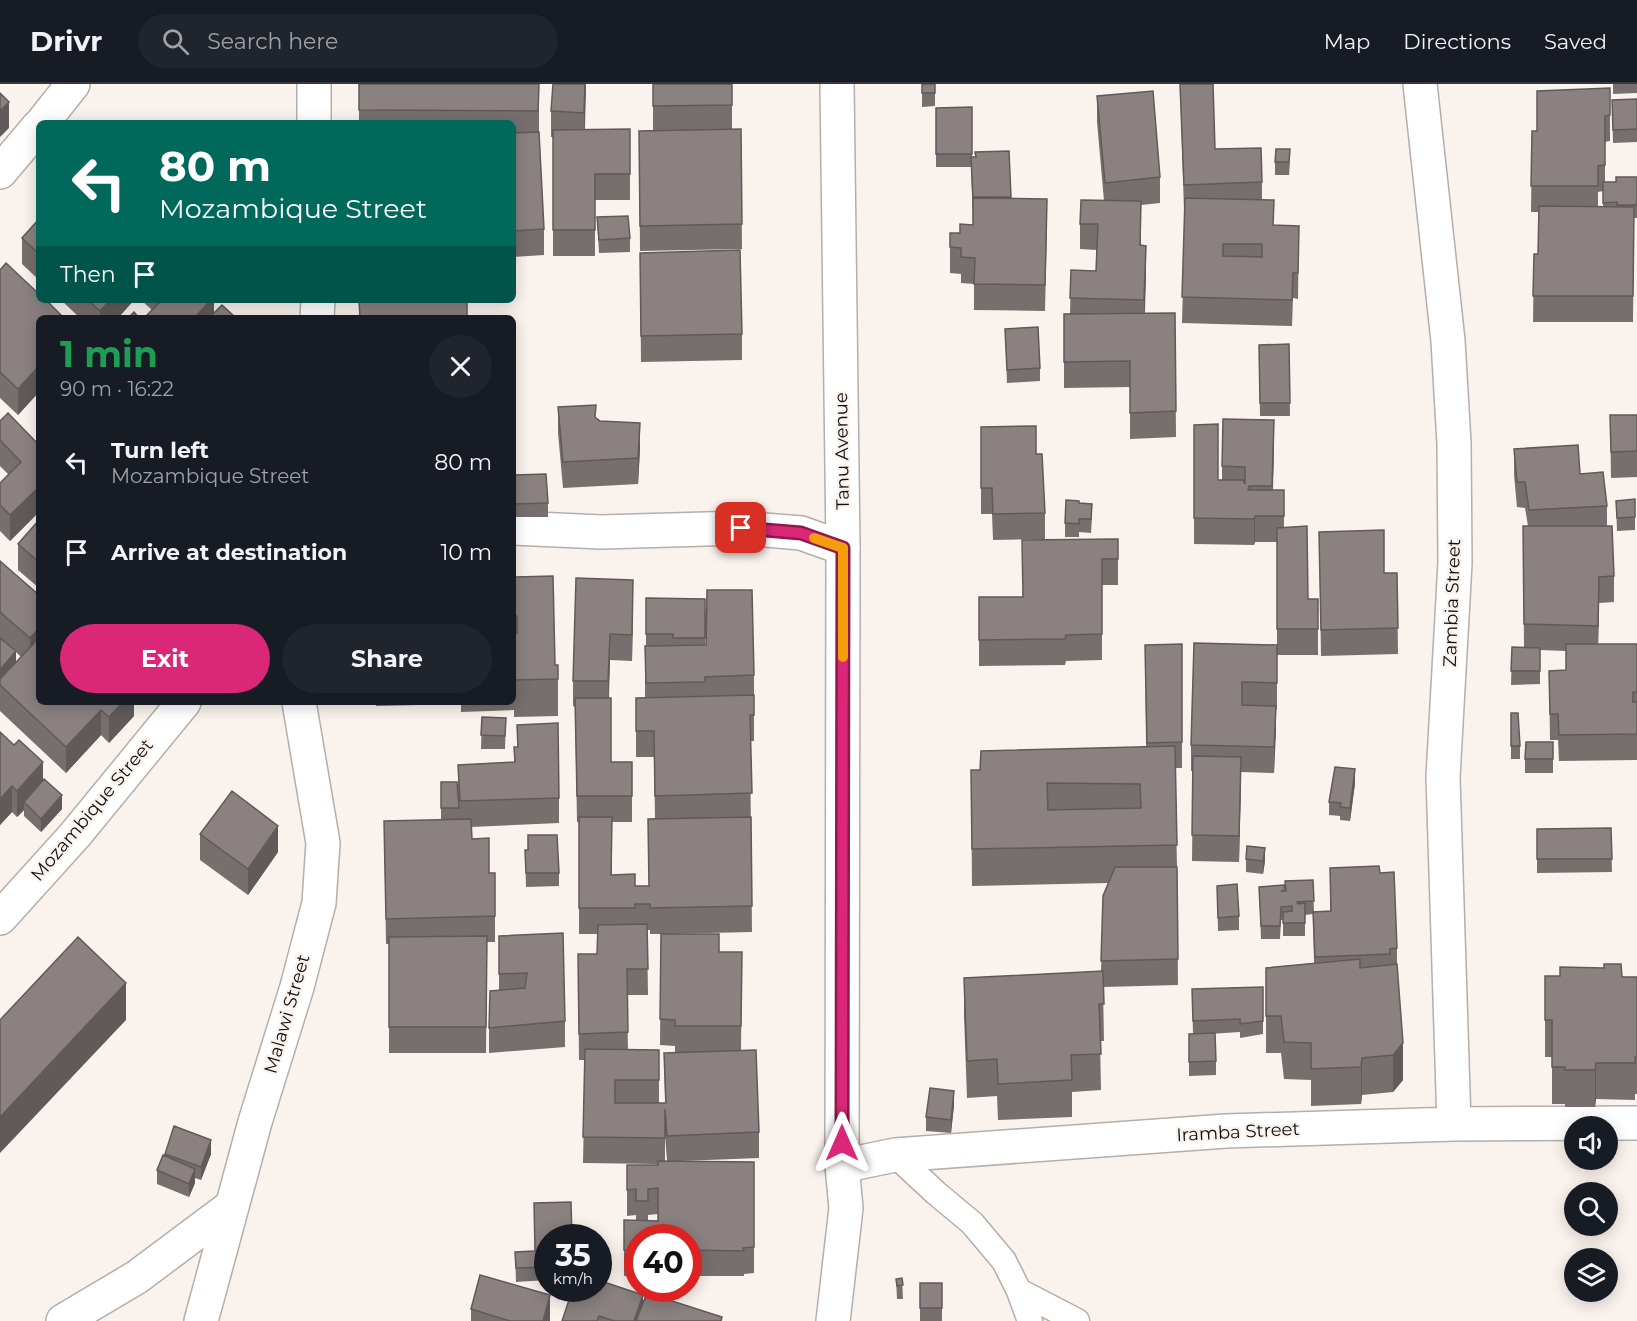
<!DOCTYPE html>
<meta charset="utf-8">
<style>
:root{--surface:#171b24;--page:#20242c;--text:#f1f3f6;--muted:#9ea1a6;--line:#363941;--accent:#db2777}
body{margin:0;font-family:Montserrat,sans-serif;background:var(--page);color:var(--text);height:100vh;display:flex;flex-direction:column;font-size:22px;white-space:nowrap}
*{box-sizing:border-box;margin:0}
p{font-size:20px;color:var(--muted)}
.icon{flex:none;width:33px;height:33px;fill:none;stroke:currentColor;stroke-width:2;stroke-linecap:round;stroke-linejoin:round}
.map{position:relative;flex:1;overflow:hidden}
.details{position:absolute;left:36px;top:231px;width:480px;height:390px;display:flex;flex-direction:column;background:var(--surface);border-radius:9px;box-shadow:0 3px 15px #0003}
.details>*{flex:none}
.hud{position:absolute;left:36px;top:36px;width:480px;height:183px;border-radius:9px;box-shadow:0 3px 15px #0003;background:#00695c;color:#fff;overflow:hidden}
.fabs{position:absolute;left:1564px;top:1032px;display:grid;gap:12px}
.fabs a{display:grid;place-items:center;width:54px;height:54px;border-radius:50%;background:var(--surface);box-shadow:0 3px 15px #0003;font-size:30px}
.speed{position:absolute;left:534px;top:1140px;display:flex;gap:12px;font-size:30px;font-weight:700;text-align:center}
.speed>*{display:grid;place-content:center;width:78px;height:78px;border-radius:50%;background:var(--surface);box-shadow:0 3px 15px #0003;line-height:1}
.speed small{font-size:15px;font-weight:400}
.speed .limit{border:9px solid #d22;background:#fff;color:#111}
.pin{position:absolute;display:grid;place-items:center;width:51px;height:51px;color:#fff;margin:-26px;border-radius:12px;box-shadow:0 3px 9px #0006}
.me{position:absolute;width:66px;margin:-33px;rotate:0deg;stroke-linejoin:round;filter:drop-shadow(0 0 4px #0008)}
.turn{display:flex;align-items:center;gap:21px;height:126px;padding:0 24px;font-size:27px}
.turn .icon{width:78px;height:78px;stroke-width:2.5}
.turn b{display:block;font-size:42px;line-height:51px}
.then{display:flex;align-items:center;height:57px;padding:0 24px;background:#0003;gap:12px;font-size:22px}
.round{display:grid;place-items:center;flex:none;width:63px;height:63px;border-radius:32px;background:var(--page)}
.headline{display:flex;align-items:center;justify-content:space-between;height:102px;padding:0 24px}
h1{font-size:36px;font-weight:700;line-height:45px;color:#1e9e55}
.action{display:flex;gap:12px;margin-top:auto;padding:12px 24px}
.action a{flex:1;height:69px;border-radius:36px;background:var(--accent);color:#fff;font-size:24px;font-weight:700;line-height:69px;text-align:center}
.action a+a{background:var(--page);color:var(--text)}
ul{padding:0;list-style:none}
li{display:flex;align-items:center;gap:18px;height:90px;padding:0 24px}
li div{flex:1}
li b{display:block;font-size:22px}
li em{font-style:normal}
header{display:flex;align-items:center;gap:36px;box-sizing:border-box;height:84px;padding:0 30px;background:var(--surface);border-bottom:2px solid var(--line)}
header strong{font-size:28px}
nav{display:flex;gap:33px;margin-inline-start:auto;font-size:21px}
.search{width:420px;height:54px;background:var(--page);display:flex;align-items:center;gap:15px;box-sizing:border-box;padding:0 21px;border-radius:33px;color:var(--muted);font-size:22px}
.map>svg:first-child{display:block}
</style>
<header>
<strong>Drivr</strong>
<div class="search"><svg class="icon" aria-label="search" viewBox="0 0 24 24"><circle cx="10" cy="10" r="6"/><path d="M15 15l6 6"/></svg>Search here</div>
<nav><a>Map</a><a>Directions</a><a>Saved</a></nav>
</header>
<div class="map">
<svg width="1637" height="1237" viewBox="0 0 1637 1237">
<rect width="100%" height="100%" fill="#faf2ed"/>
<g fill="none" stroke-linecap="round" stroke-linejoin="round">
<g stroke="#b5aea9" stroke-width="27">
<path id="lane" d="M895,1071L936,1109L972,1139L1004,1177L1019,1207L1030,1237
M1019,1207L1077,1237"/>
</g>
<g stroke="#b5aea9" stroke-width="36">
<path id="street" d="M1420,0L1448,257L1454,359L1455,479L1443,693L1454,1040
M42,39L73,0
M314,39V0
M0,88L39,42
M317,234L318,216
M513,444L601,448L741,444L801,449L843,464
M0,834L75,751L184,618
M842,1082L895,1071L1226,1047L1454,1040L1637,1039
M63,1237L137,1193L232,1122
M201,1237L255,1038L297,903L319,819L323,759L299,618"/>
</g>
<g stroke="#b5aea9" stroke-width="36">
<path id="secondary" d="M833,1237L846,1124L842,1082L843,464L837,0"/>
</g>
<use href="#lane" stroke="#fff" stroke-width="24"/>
<use href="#street" stroke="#fff" stroke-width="33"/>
<use href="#secondary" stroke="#fff" stroke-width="33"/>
</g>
<path fill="#776f6e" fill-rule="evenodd" d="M359,0H539V48L544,145V171L513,173V39H359Z
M553,0H586L585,46L630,45V116H595V172H553V53H551V27Z
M653,0H732V46L741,45L742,165L640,167L639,47H653Z
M922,0H935V22L922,23Z
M1180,0L1215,65L1262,98V116L1274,141L1299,142L1298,215L1293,214L1292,242L1182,239L1185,127H1184Z
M1613,0H1637V9L1613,10Z
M1610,4V57L1605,58V98H1616L1637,93V134H1634L1633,238H1533L1534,170H1538L1539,128H1531L1532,47H1537ZM1603,107V123H1598V108Z
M1097,12L1160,93V119L1141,121V161L1146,188L1145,229H1175L1176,353L1130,355V303L1064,304V230H1070L1071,186L1096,187L1097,166L1080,165V140L1104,117L1097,38Z
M1637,15V58L1613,59L1612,16Z
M972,23V73L1009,67L1011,114L1047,141L1045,227L974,226V200L961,199V190L950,189V149H960L973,141L971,83H936V24Z
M1275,78H1290L1289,91H1275Z
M597,133L630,154V168L599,169Z
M39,135V196L22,180V154Z
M640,169L742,250V276L641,278Z
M0,186L39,234V308L18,331L0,314Z
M61,216H134L118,234H80Z
M141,216H214V229L152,226Z
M1005,245L1040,284V297L1007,299Z
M1289,260L1290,332H1260L1259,261Z
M558,323L600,337L640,365L638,400L563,404L558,349Z
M1610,331H1637V393L1611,394Z
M0,332V337L39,361V428L10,457L0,447V399L9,391L0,382Z
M1194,341L1218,396H1222V382L1274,362L1273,406H1284V443L1308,515H1318V571H1277V625H1276L1274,689L1241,688L1239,778L1192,777L1193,687H1191V661L1194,559L1277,561V458H1255L1254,461L1194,460Z
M981,343L1036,370L1045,429V455L993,456L992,430H981Z
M1514,365L1580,390L1607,422V442L1614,492V518L1599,519L1598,560H1637V676L1559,677L1558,656H1550L1549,587L1566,586V567L1540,566V600L1511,601L1512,563H1524L1523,442H1528L1525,424L1517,423L1514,391Z
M513,391L548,419V433H514Z
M1616,417L1635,433V446L1617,447Z
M1079,419L1092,434L1091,449L1079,448V453H1065V439Z
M39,436V504L18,486V460Z
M1319,448L1384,489H1397L1398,570L1321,572Z
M1118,455V501H1102V576L1066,577L1065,581L979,582V513H1022Z
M513,473L515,493L555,581H558V632L514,633V626L461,628V620L376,622V618H513Z
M0,477L39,511V618H134V632L109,659L101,651L66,689L0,627ZM16,568L21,573L16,578Z
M646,514L705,515V561L754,591V657H750L752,848L666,850L719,868H742L741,967L759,1048V1074L682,1077L754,1078V1189L744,1190V1192H688V1154H638V1192H624V1136L636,1137V1131L627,1132V1081H658V1080L583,1079L585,976H579L578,870H597V850H579V738H577L575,623L573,622V597L633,522L632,577L610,576L609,614L611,678H632V738H612V791L635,802H649L655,735L654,673H636V614H645V562H646ZM647,846H650V850H661L660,961L675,962V968H702L664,969L665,1019H659V966L628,965L627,911H648ZM665,1051L667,1077H665ZM658,1130V1137H648V1131Z
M1182,560V684H1175L1177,783L1178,901L1103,903L1104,957H1100L1101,1006L1072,1008V1033L998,1036L997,1012L967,1014L964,931V894L1101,887L1103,812L1109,799L972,802L971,686H980L1146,662L1145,561Z
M1511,629L1520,662V675H1511Z
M482,633L506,634L505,665H481Z
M517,641L559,714V739L471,743L472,755L489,789L495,832V858H487L486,969H389V860H386L384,737L441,736V698L458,710V681L514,678V663H517Z
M0,648L43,696L62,725L41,748L24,732V726L17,733L12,728L0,741Z
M1553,658V689H1525V675Z
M1355,699L1350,737L1340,736V732L1329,731V718Z
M1611,744L1612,788L1537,789V745Z
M200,750L278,768L248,811L200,776Z
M525,766L559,789V802L526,803Z
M1246,775L1265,777L1263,790L1246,788Z
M1330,784L1380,789L1397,864V887L1403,996L1393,1008L1362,1011L1361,1020L1311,1022V996L1284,995L1281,969H1266V884L1314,879L1313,830L1305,831V852H1283V836H1281L1280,855H1261L1259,803L1285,807L1313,796L1314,828L1330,827Z
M1217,802L1239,832V846L1218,847Z
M499,852L565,937V963L489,969V944L499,906Z
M1545,892L1637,893V1010H1635V1016L1596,1015L1595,1023H1565V1020H1552V973H1545Z
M1263,903V950L1240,954V948L1209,950L1216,977V991L1189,992V950H1193L1192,905Z
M954,1021L951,1049L926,1047V1033Z
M165,1070H211L201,1096L195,1094V1099L189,1113L157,1100V1086L165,1072Z
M548,1154V1196L516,1198L515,1168L534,1167Z
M902,1194L903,1215H897L896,1195Z
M920,1199H942V1237H920Z
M643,1220L722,1237H562Z
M471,1225L550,1237H471Z"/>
<path fill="#615a5a" d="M585,0H586L584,55V29Z
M9,18V44L0,53V27Z
M1146,162V188L1144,242V216Z
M110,216H134L118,234H100V227Z
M211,216H214V234H194Z
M39,282V308L18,331V305Z
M1274,336V362L1272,428V402Z
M640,339V365L638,400V374Z
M39,403V428L10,457V431Z
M1255,432V458L1254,461V435Z
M1599,493V519L1598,568V542Z
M633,496V522L632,577V551Z
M39,544V570L30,580V554Z
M610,550V576L608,623V597Z
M16,567V593L0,601V586Z
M123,618H134V632L109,659V633Z
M1276,622V648L1274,689V663Z
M101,626V651L66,689V663Z
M1241,673V699L1239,778V752Z
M43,678V704L24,718V726L17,733V707Z
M1355,685V699L1350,737V724Z
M12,702V728L0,741V715Z
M62,711V725L41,748V735Z
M278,742V768L248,811V785Z
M1265,764V777L1263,790V777Z
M126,899V936L0,1069V1033Z
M1403,959V996L1393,1008V971Z
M1362,974V1011L1361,1020V983Z
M1596,979V1015L1595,1023V986Z
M954,1007V1021L951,1049V1036Z
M211,1056V1070L201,1096V1083Z
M195,1085V1099L189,1113V1100Z
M550,1211V1237H543Z
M643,1211V1237H634Z"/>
<path fill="#8a8180" stroke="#615a5a" stroke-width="1.5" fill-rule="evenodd" d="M359,0H539L538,27L359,26Z
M553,0H585L584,29L551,27Z
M653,0H732V21L653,22Z
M922,0H935V9H922Z
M1180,0H1213L1215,65L1261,64L1262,98L1184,101Z
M1610,4V31L1605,32V81L1598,82V102H1531L1532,47H1537V7Z
M1153,7L1160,93L1105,99L1097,12Z
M0,9L9,18L0,27Z
M1637,15V45L1613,46L1612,16Z
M972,23V70H936V24Z
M630,45V90H595V146H553V46Z
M741,45L742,140L640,142L639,47Z
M539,48L544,145L513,147V49Z
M1276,65H1290L1289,78H1275Z
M1009,67L1011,113H973L971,73H976L975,68Z
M1616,93H1637V121H1617V118L1603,119V98H1616Z
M973,114L1047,115L1045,201L974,200L975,174L961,173V164L950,163V149H960V140L973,141Z
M1185,114L1274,116L1273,141L1299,142L1298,189H1293L1292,216L1182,213ZM1223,160H1262V173L1223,172Z
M1081,116L1141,117L1140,161L1146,162L1144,216L1070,214L1071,186L1096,187L1098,140H1080Z
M1539,122L1634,123L1633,212H1533L1534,170H1538Z
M628,132L630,154L599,156L597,133Z
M39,135V170L22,154Z
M740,166L742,250L641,252L640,169Z
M6,179L39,210V216H46L64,234H39V282L18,305L0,288V186Z
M88,216H110L100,227Z
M162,216H211L194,234H144Z
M359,216H467V234H360Z
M222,221L236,234H209Z
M134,228L139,234H128Z
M1175,229L1176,327L1130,329V277L1064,278V230Z
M1038,243L1040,284L1007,286L1005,245Z
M1289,260L1290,319H1260L1259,261Z
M596,321L595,333L600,337L640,339L638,374L563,378L558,323Z
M8,329L39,361V403L10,431L0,421V399L21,378L0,356V337Z
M1610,331H1637V367L1611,368Z
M1223,335L1274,336L1272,402H1249L1248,406H1284V432H1255L1254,435L1194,434V341L1218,340V396H1243L1245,400V383L1222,382Z
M1036,342V370H1042L1045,429L993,430L992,404H981V343Z
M1578,361L1580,390L1603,388L1607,422L1529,426L1525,398H1517L1514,365Z
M546,390L548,419L514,420L513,391Z
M1635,415V433L1617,434L1616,417Z
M1066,416L1079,417V419L1092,420L1091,435H1079V440L1065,439Z
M39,436V478L18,460Z
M1307,442L1308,515H1318V545H1277V444Z
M1523,442H1612L1614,492L1599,493L1598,542L1524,540Z
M1384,446V489H1397L1398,544L1321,546L1319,448Z
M1118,455V475H1102V550L1066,551L1065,555L979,556V513H1023L1022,456Z
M513,473H515V493L553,492L555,581H558V595L514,596V589H513V549H517V532H513Z
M0,477L39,511V544L30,554L0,528Z
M576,494L633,496L632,551L610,550L608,597H573Z
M707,506H752L754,591L705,593V598L646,599L645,562L706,561Z
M646,514L705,515V554H673V550H646Z
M0,554L16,567L0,586Z
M39,554V618H123L109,633L101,626L66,663L0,601V595Z
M1194,559L1277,561V599L1242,598V621L1276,622L1274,663L1191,661Z
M1182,560V658L1147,659L1145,561Z
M1566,560H1637V608H1633V618H1637V650L1559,651L1558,630H1550L1549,587L1566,586Z
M1512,563L1540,564V587H1511Z
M754,611V631H750L752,709L655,712L654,647H636V614Z
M575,614H611V678H632V712H577Z
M1511,629H1518L1520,662H1511Z
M482,633L506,634L505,652L481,651Z
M558,639L559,714L460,717L458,681L515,678L514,663H518L517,641Z
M0,648L14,661L19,656L43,678L17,707L12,702L0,715Z
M1526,658H1553V675H1525Z
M1175,662L1177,761L972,765L971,686H980L981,667ZM1047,699L1140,700L1141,724L1048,726Z
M1193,672L1241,673L1239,752L1192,751Z
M1335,683L1355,685L1350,724L1340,723L1341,719L1329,718Z
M44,695L62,711L41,735L24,718Z
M441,698H457L459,724H441Z
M232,707L278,742L248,785L200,750Z
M579,733H612L611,791L635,790V802H649L648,735L751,733L752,822L650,824V820H635V824H579Z
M471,735L472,755L489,754V789H495V832L386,835L384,737Z
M1611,744L1612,775H1537V745Z
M528,751H557L559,789H526L525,766H528Z
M1247,762L1265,764L1263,777L1246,775Z
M1379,782L1380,789L1394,788L1397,864L1390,865V870L1315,873L1313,828L1331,827L1330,784Z
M1115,783H1177L1178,875L1101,877L1103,812Z
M1313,796L1314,817L1297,818L1298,820L1305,819V839H1283V828L1292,827V822L1281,823L1280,842H1261L1259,803L1284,801L1285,805L1282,807H1286L1285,797Z
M1237,800L1239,832L1218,834L1217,802Z
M647,840L648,885H627L628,948L579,950L578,870H597L598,841Z
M563,849L565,937L489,944L490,907L525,904L527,889L499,890V852Z
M661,850H719V868H742L741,942H675V936L660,935Z
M487,852L486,943H389V853Z
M78,853L126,899L0,1033V936Z
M1360,875V884L1397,880L1403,959L1393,971L1362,974L1361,983L1311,985V959L1284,958L1281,932H1266V884Z
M1604,880H1621L1622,893H1637V973H1635V979H1596L1595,986H1565V983H1552V936H1545V892H1560V883L1604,884Z
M1103,887L1104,920H1099L1101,970L1071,971L1072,996L998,1000L997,975L967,977L964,894Z
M1263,903V937L1240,940V935L1193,937L1192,905Z
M1215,949L1216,977L1189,978V950Z
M585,965L659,966V996H615V1019H666L664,969L756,966L759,1048L667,1052L665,1025V1054L583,1053Z
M930,1004L954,1007L951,1036L926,1033Z
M174,1042L211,1056L201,1083L165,1070Z
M163,1071L195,1085L189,1100L157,1086Z
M658,1077L754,1078V1163L743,1164L744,1167L688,1166V1154H638V1166H624V1136L658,1137V1104L648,1105V1117H636V1105L627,1106V1081H658Z
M571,1118L572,1154H548V1183L516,1184L515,1168L535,1167L534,1119Z
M480,1191L550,1211L543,1237H510L471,1225Z
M902,1194L903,1201L897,1202L896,1195Z
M598,1196L643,1211L634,1237H614L599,1232L597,1237H562L573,1204H598Z
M920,1199H942V1224H920Z
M647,1209L722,1233L721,1237H636Z"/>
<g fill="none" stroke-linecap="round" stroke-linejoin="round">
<g stroke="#8e194d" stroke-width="15">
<path id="route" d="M741,444L801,449L843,464L842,1059"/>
</g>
<use href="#route" stroke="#db2777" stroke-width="10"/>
<path stroke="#f59e0b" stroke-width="10" d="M814,454L843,464V573"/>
</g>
<g text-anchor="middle" stroke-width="4.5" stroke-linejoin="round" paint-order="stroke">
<g font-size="18" fill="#100e0c" stroke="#faf2ed">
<text transform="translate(842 367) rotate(-91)" y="6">Tanu Avenue</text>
<text transform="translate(1452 519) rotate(-88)" y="6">Zambia Street</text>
<text transform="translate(92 726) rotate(-50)" y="6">Mozambique Street</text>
<text transform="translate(287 930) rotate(-74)" y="6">Malawi Street</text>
<text transform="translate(1238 1048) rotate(-3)" y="6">Iramba Street</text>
</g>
</g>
</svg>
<div class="fabs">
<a><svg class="icon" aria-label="sound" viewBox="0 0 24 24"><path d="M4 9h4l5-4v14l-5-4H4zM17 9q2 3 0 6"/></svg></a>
<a><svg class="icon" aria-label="search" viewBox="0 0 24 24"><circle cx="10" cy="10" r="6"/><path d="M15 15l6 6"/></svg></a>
<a><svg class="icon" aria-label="layers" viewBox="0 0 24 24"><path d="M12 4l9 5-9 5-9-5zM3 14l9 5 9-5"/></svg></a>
</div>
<div class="speed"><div>35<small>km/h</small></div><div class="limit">40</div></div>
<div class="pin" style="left:741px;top:444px;background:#d93025"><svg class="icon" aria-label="arrive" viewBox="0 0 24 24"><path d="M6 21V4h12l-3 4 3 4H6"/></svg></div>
<svg class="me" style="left:842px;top:1059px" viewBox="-20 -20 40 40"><path d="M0-17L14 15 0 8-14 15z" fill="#db2777" stroke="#fff" stroke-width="4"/></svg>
<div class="hud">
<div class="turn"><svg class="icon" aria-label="left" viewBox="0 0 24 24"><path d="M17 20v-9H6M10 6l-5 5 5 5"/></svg><div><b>80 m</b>Mozambique Street</div></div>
<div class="then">Then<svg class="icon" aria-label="arrive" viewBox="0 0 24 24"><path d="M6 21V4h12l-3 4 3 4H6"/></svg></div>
</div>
<section class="details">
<div class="headline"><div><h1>1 min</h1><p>90 m · 16:22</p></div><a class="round"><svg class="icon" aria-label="close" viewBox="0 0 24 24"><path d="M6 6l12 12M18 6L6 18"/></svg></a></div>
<ul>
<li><svg class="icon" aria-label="left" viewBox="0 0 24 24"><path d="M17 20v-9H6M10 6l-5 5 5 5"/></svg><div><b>Turn left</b><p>Mozambique Street</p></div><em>80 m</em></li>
<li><svg class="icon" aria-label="arrive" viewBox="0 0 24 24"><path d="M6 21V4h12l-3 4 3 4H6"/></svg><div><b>Arrive at destination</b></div><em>10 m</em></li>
</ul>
<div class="action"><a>Exit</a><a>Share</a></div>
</section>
</div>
